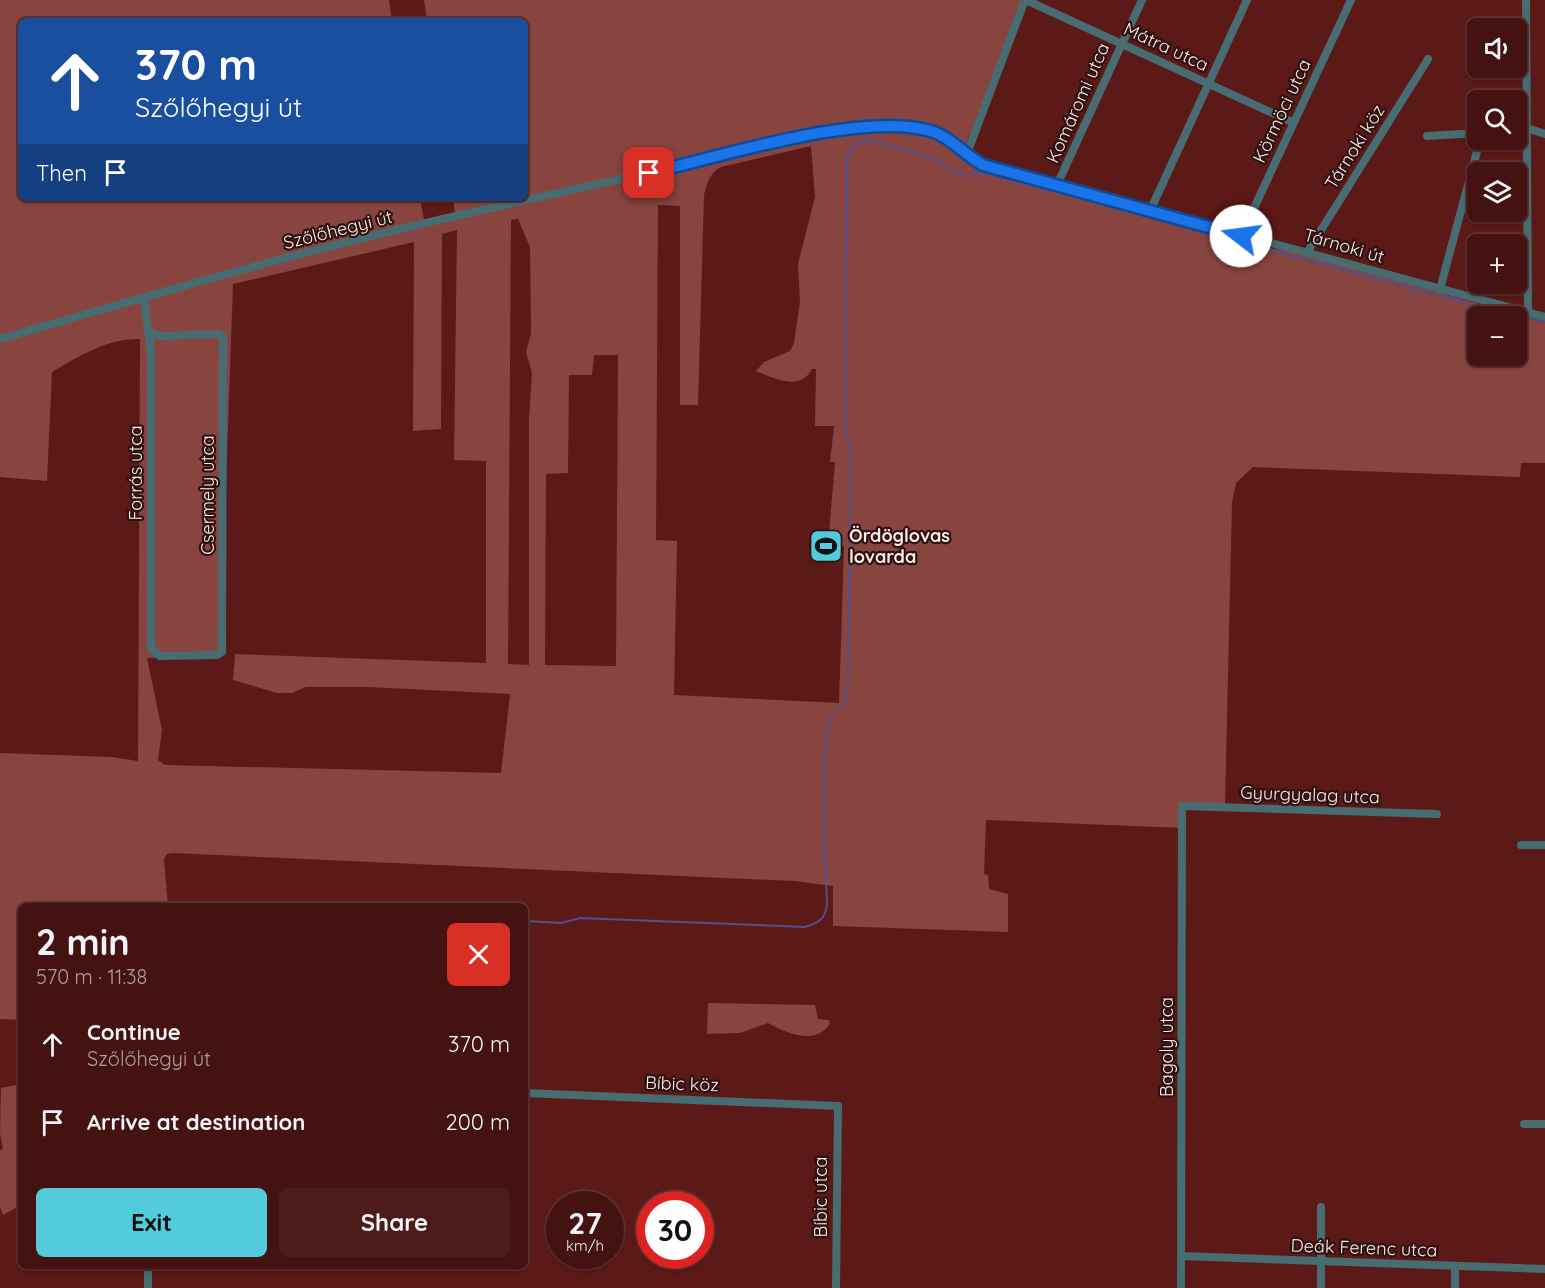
<!DOCTYPE html>
<meta charset="utf-8">
<style>
:root{--surface:#441311;--page:#4b1c1a;--text:#f1f3f6;--muted:#af9e9f;--line:#5c3231;--accent:#52cbda}
body{margin:0;font-family:Quicksand,sans-serif;background:var(--page);color:var(--text);height:100vh;display:flex;flex-direction:column;font-size:22px;white-space:nowrap}
*{box-sizing:border-box;margin:0}
p{font-size:20px;color:var(--muted)}
.icon{flex:none;width:33px;height:33px;fill:none;stroke:currentColor;stroke-width:2;stroke-linecap:round;stroke-linejoin:round}
.map{position:relative;flex:1;overflow:hidden}
.sheet{position:absolute;left:18px;top:903px;width:510px;height:366px;display:flex;flex-direction:column;background:var(--surface);border-radius:9px;box-shadow:0 2px 4px #0004,0 0 0 2px var(--line)}
.sheet>*{flex:none}
.banner{position:absolute;left:18px;top:18px;width:510px;height:183px;border-radius:9px;box-shadow:0 2px 4px #0004,0 0 0 2px var(--line);background:#1a4fa0;color:#fff;overflow:hidden}
.tools{position:absolute;left:1467px;top:18px;display:grid;gap:12px}
.tools a{display:grid;place-items:center;width:60px;height:60px;border-radius:9px;background:var(--surface);box-shadow:0 2px 4px #0004,0 0 0 2px var(--line);font-size:30px}
.speed{position:absolute;left:546px;top:1191px;display:flex;gap:12px;font-size:30px;font-weight:700;text-align:center}
.speed>*{display:grid;place-content:center;width:78px;height:78px;border-radius:50%;background:var(--surface);box-shadow:0 2px 4px #0004,0 0 0 2px var(--line);line-height:1}
.speed small{font-size:15px;font-weight:400}
.speed .limit{border:9px solid #d22;background:#fff;color:#111}
.pin{position:absolute;display:grid;place-items:center;width:51px;height:51px;color:#fff;margin:-26px;border-radius:12px;box-shadow:0 3px 9px #0006}
.me{position:absolute;width:66px;margin:-33px;rotate:285deg;stroke-linejoin:round;filter:drop-shadow(0 0 4px #0008)}
.turn{display:flex;align-items:center;gap:21px;height:126px;padding:0 18px;font-size:27px}
.turn .icon{width:78px;height:78px;stroke-width:2.5}
.turn b{display:block;font-size:42px;line-height:51px}
.then{display:flex;align-items:center;height:57px;padding:0 18px;background:#0003;gap:12px;font-size:22px}
.round{display:grid;place-items:center;flex:none;width:63px;height:63px;border-radius:9px;background:var(--page)}
.overview{display:flex;align-items:center;justify-content:space-between;height:102px;padding:0 18px}
h1{font-size:36px;font-weight:700;line-height:45px}
.cta{display:flex;gap:12px;margin-top:auto;padding:12px 18px}
.cta a{flex:1;height:69px;border-radius:9px;background:var(--accent);color:#111;font-size:24px;font-weight:700;line-height:69px;text-align:center}
.cta a+a{background:var(--page);color:var(--text)}
ul{padding:0;list-style:none}
li{display:flex;align-items:center;gap:18px;height:78px;padding:0 18px}
li div{flex:1}
li b{display:block;font-size:22px}
li em{font-style:normal}
.map>svg:first-child{display:block}
</style>
<div class="map">
<svg width="1545" height="1288" viewBox="0 0 1545 1288">
<rect width="100%" height="100%" fill="#5b1917"/>
<path fill="#88453f" fill-rule="evenodd" d="M0,0H389L392,21H21V198H420L424,220L455,213L453,198H525V21H427L424,0H1025L962,153L978,163L1166,218L1217,238L1309,255L1545,323V463H1521L1520,477L1253,467L1236,483L1232,503L1225,805L1185,807L1184,828L986,820L984,874L988,875L989,889L1008,894V932L833,926V886L794,881L172,853L167,854L164,859L168,906H21V1020L0,1019V753L112,757L138,761L140,339C108,338 79,356 52,372L47,481L0,477ZM811,146L815,197L798,264L800,302L794,343L790,351L764,362L756,371C774,378 800,392 812,369H816L815,426H834L830,462H835L829,533L830,542L844,546L839,703L674,695L677,541L656,540L658,205L680,206V405H698L704,195C707,182 710,173 721,167ZM518,219L530,247L531,333L526,352L532,373L529,417V665L508,664L511,220ZM457,230L454,460L486,461V663L235,654L233,680L277,693H292L306,687H368L510,694L501,773L165,765L158,760L162,730L147,658L220,657L233,284L414,242L413,431L441,429L442,234ZM1478,316H1516V356H1478ZM594,355H618L616,666L545,665L546,474L568,473L569,375H592Z
M708,1003L815,1005L818,1019L829,1020L830,1024C815,1046 786,1033 768,1023L740,1033L707,1034Z
M21,1084V1205L3,1215L0,1207V1150L3,1149L0,1133L1,1088Z"/>
<g fill="none" stroke-linecap="round" stroke-linejoin="round">
<path stroke="#50508c" stroke-width="2" d="M1439,296L1506,315L1514,313L1545,322
M848,673L851,452L845,427L847,159C850,149 853,143 863,140C887,144 911,150 933,159C945,164 953,174 967,176C974,177 977,171 985,173L1436,295
M838,709L847,699L848,680
M525,921L561,923L580,918L805,927C819,923 826,918 827,904C826,867 816,738 834,713"/>
<path stroke="#476d72" stroke-width="8" d="M1026,0L1292,122
M1526,0L1528,313
M1516,129L1527,128L1545,134
M1427,136L1478,133
M966,156L1025,0
M1057,185L1142,0
M1150,211L1247,0
M1241,236L1351,0
M1308,251L1428,59
M1440,289L1480,140
M144,298L151,352V649L160,656L217,655L222,652L223,337L219,334L159,336L150,332
M0,339C85,314 171,289 256,266C390,229 526,200 661,170C743,152 832,118 918,129C946,132 960,153 983,165L1545,317
M1521,845H1545
M525,1093L838,1106L836,1288
M1524,1124H1545
M1321,1207V1288
M1182,1256L1545,1269
M148,1272V1288
M1181,1288L1182,806L1437,814
M1455,1288V1266"/>
</g>
<g fill="none" stroke-linecap="round" stroke-linejoin="round">
<g stroke="#114b97" stroke-width="15">
<path id="route" d="M649,173C720,157 867,109 934,132C953,139 966,156 983,165L1241,236"/>
</g>
<use href="#route" stroke="#1a73e8" stroke-width="10"/>
</g>
<defs>
<g id="stadium-square" transform="scale(1.725)"><rect x="-9" y="-9" width="18" height="18" rx="4" fill="#52cbda" stroke="#2e110f"/><path d="M0-5a6.5 5 0 1 0 0 10a6.5 5 0 1 0 0-10ZM-3.5-1.8h7v3.6h-7Z" fill="#111"/></g>
</defs>
<g fill-rule="evenodd">
<use href="#stadium-square" x="826" y="546"/>
</g>
<g text-anchor="middle" stroke-width="4.5" stroke-linejoin="round" paint-order="stroke">
<g font-size="18" fill="#feecea" stroke="#2e110f">
<text transform="translate(1166 47) rotate(25)" y="6">Mátra utca</text>
<text transform="translate(1078 103) rotate(-66)" y="6">Komáromi utca</text>
<text transform="translate(1282 111) rotate(-65)" y="6">Körmöci utca</text>
<text transform="translate(1355 147) rotate(-58)" y="6">Tárnoki köz</text>
<text transform="translate(338 230) rotate(-14)" y="6">Szőlőhegyi út</text>
<text transform="translate(1344 246) rotate(16)" y="6">Tárnoki út</text>
<text transform="translate(136 473) rotate(-90)" y="6">Forrás utca</text>
<text transform="translate(208 495) rotate(-90)" y="6">Csermely utca</text>
<text transform="translate(1310 795) rotate(2)" y="6">Gyurgyalag utca</text>
<text transform="translate(1167 1047) rotate(-90)" y="6">Bagoly utca</text>
<text transform="translate(682 1084) rotate(2)" y="6">Bíbic köz</text>
<text transform="translate(821 1197) rotate(-90)" y="6">Bíbic utca</text>
<text transform="translate(1364 1248) rotate(2)" y="6">Deák Ferenc utca</text>
</g>
<g font-size="18" font-weight="bold" fill="#feecea" stroke="#2e110f" text-anchor="start">
<text x="849" y="542">Ördöglovas<tspan x="849" dy="21">lovarda</tspan></text>
</g>
</g>
</svg>
<div class="tools">
<a><svg class="icon" aria-label="sound" viewBox="0 0 24 24"><path d="M4 9h4l5-4v14l-5-4H4zM17 9q2 3 0 6"/></svg></a>
<a><svg class="icon" aria-label="search" viewBox="0 0 24 24"><circle cx="10" cy="10" r="6"/><path d="M15 15l6 6"/></svg></a>
<a><svg class="icon" aria-label="layers" viewBox="0 0 24 24"><path d="M12 4l9 5-9 5-9-5zM3 14l9 5 9-5"/></svg></a>
<a>+</a>
<a>−</a>
</div>
<div class="speed"><div>27<small>km/h</small></div><div class="limit">30</div></div>
<div class="pin" style="left:649px;top:173px;background:#d93025"><svg class="icon" aria-label="arrive" viewBox="0 0 24 24"><path d="M6 21V4h12l-3 4 3 4H6"/></svg></div>
<svg class="me" style="left:1241px;top:236px" viewBox="-20 -20 40 40"><circle r="19" fill="#fff"/><path d="M0-13L10 11 0 6-10 11z" fill="#1a73e8"/></svg>
<div class="banner">
<div class="turn"><svg class="icon" aria-label="ahead" viewBox="0 0 24 24"><path d="M12 20V5M6 11l6-6 6 6"/></svg><div><b>370 m</b>Szőlőhegyi út</div></div>
<div class="then">Then<svg class="icon" aria-label="arrive" viewBox="0 0 24 24"><path d="M6 21V4h12l-3 4 3 4H6"/></svg></div>
</div>
<section class="sheet">
<div class="overview"><div><h1>2 min</h1><p>570 m · 11:38</p></div><a class="round" style="background:#d93025;color:#fff"><svg class="icon" aria-label="close" viewBox="0 0 24 24"><path d="M6 6l12 12M18 6L6 18"/></svg></a></div>
<ul>
<li><svg class="icon" aria-label="ahead" viewBox="0 0 24 24"><path d="M12 20V5M6 11l6-6 6 6"/></svg><div><b>Continue</b><p>Szőlőhegyi út</p></div><em>370 m</em></li>
<li><svg class="icon" aria-label="arrive" viewBox="0 0 24 24"><path d="M6 21V4h12l-3 4 3 4H6"/></svg><div><b>Arrive at destination</b></div><em>200 m</em></li>
</ul>
<div class="cta"><a>Exit</a><a>Share</a></div>
</section>
</div>
